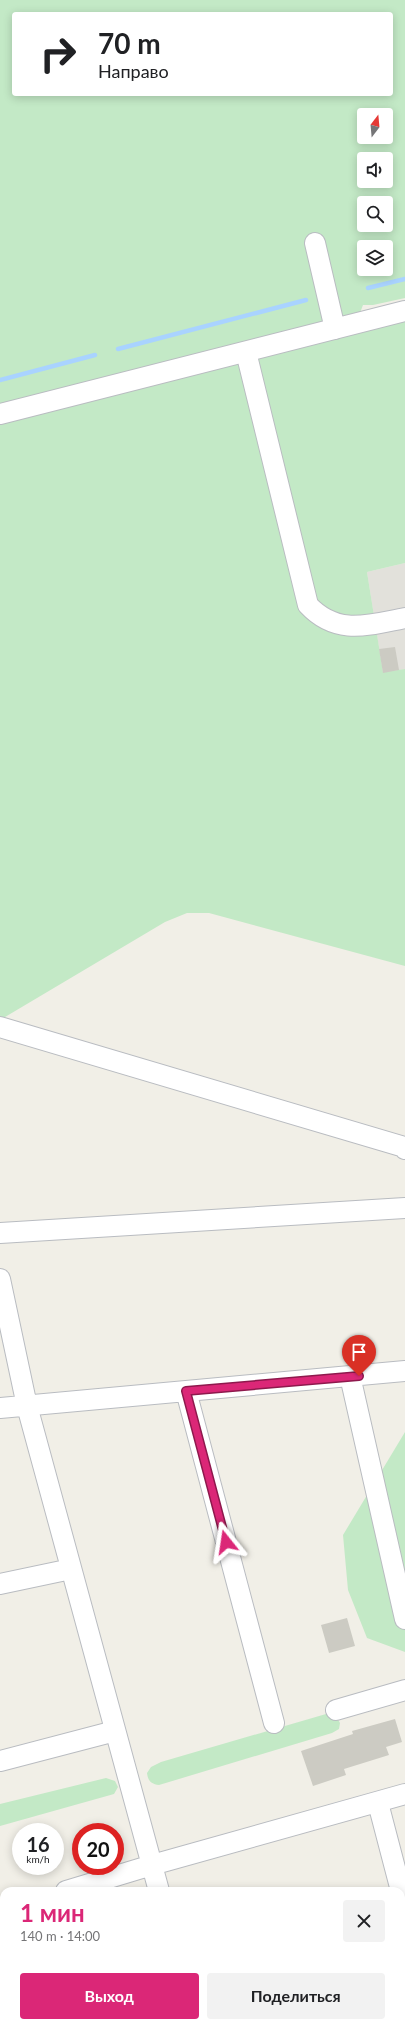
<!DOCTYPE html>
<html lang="ru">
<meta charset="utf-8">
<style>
:root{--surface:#fff;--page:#f2f2f2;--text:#202124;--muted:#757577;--accent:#db2777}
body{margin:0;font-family:Lato,sans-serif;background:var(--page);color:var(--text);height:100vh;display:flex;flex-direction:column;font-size:15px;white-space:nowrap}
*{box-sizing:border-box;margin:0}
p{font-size:13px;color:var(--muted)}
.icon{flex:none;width:22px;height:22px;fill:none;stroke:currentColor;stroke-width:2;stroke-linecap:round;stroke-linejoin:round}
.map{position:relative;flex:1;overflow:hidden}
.details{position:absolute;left:0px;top:1887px;width:405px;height:140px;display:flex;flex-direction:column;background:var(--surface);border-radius:12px 12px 0 0;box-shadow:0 2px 10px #0003}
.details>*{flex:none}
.hud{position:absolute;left:12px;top:12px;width:381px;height:84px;border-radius:4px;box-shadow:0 2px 10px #0003;background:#fff;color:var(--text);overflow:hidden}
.needle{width:26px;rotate:16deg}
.fabs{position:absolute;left:357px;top:108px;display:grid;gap:8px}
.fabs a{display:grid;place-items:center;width:36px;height:36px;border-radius:4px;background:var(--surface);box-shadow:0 2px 10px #0003;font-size:20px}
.speed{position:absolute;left:12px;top:1823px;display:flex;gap:8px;font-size:20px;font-weight:700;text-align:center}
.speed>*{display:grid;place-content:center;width:52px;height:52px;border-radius:50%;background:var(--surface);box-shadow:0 2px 10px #0003;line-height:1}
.speed small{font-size:10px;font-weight:400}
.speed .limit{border:6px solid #d22;background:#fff;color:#111}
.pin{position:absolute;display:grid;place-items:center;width:34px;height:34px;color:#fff;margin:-41px -17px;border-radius:50% 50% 50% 0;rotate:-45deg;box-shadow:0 0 4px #0007}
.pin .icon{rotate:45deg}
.me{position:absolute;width:44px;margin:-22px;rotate:345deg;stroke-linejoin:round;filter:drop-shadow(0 0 3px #0008)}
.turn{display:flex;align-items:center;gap:14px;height:84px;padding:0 20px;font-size:18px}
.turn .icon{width:52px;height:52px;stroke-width:2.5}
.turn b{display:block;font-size:28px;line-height:34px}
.round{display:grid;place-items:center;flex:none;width:42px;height:42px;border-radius:4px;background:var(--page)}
.head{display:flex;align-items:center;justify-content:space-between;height:68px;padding:0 20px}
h1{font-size:24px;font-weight:700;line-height:30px;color:var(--accent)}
.button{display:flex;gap:8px;margin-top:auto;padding:8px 20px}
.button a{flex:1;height:46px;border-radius:4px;background:var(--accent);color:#fff;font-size:16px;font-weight:700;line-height:46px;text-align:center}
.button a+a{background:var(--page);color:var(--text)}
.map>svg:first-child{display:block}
</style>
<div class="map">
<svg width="405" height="2027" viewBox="0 0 405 2027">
<rect width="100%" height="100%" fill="#f1efe7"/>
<path fill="#e2e1db" d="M405,563V669L383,673L367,572Z"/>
<path fill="#c3e9c6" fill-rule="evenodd" d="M0,0H405V298L373,305H363L358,318L0,411ZM14,14H391V94H14ZM364,115H386V137H364ZM364,159H386V181H364ZM364,203H386V225H364ZM364,247H386V269H364Z
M405,320V563L367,572L383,672L405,669V966L209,913H187L165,922L0,1020V419Z
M405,1432V1652L367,1638L348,1590L343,1535Z
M326,1714L337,1718L340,1723L339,1729L332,1733L159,1785C151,1784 148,1781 147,1773L151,1767L161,1762Z
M106,1778L115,1781L118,1787L114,1794L0,1826V1804Z
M325,2023H350L351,2027H326Z"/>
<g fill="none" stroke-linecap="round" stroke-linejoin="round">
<path stroke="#a9d3ff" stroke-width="4.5" d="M368,288L405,279
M118,349L306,300
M0,380L95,355"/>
</g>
<path fill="#cccbc3" d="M395,647L399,670L383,673L379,649Z
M347,1618L355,1646L329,1653L321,1625Z
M395,1719L402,1742L386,1747L389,1755L344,1769L346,1775L313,1786L301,1751L353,1734L352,1731Z"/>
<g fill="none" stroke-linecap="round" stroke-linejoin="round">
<g stroke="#b9bcc1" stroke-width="22">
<path id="minor" d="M315,243L335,329
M246,352L308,605C337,636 368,625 405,618
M0,414L405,311
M0,1027L404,1147L405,1149
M0,1233L405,1208
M0,1279L27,1406L159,1891
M350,1376L405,1619
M186,1391L274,1723
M0,1408L405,1371
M0,1584L71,1569
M336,1710L405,1690
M0,1761L115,1731
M378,1803L401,1891
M66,1891L152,1865L405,1794
M0,1911L4,1910
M0,2023L4,2022
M194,2023L196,2027"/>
</g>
<use href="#minor" stroke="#fff" stroke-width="20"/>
</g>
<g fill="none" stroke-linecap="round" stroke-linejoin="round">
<g stroke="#8e194d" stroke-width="10">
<path id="route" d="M226,1542L186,1391L359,1376"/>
</g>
<use href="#route" stroke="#db2777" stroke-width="7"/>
</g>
</svg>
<div class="fabs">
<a><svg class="needle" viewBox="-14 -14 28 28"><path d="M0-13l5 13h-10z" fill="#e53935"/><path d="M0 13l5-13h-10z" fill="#757577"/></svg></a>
<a><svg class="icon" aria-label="sound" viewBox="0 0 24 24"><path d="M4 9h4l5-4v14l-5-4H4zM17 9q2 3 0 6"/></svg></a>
<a><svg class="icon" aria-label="search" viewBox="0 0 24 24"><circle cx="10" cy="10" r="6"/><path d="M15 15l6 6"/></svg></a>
<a><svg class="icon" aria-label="layers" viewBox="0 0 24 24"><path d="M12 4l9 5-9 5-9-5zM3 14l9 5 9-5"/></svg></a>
</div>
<div class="speed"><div>16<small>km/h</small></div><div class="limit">20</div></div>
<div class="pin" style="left:359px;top:1376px;background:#d93025"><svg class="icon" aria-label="arrive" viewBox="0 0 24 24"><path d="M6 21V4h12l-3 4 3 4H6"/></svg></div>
<svg class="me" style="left:226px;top:1542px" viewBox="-20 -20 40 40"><path d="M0-17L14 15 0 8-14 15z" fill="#db2777" stroke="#fff" stroke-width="4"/></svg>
<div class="hud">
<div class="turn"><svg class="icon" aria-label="right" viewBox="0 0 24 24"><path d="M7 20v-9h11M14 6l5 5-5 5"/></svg><div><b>70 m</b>Направо</div></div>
</div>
<section class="details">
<div class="head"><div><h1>1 мин</h1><p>140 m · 14:00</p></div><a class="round"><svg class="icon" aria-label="close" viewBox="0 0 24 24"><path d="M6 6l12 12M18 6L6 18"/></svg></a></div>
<div class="button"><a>Выход</a><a>Поделиться</a></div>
</section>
</div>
